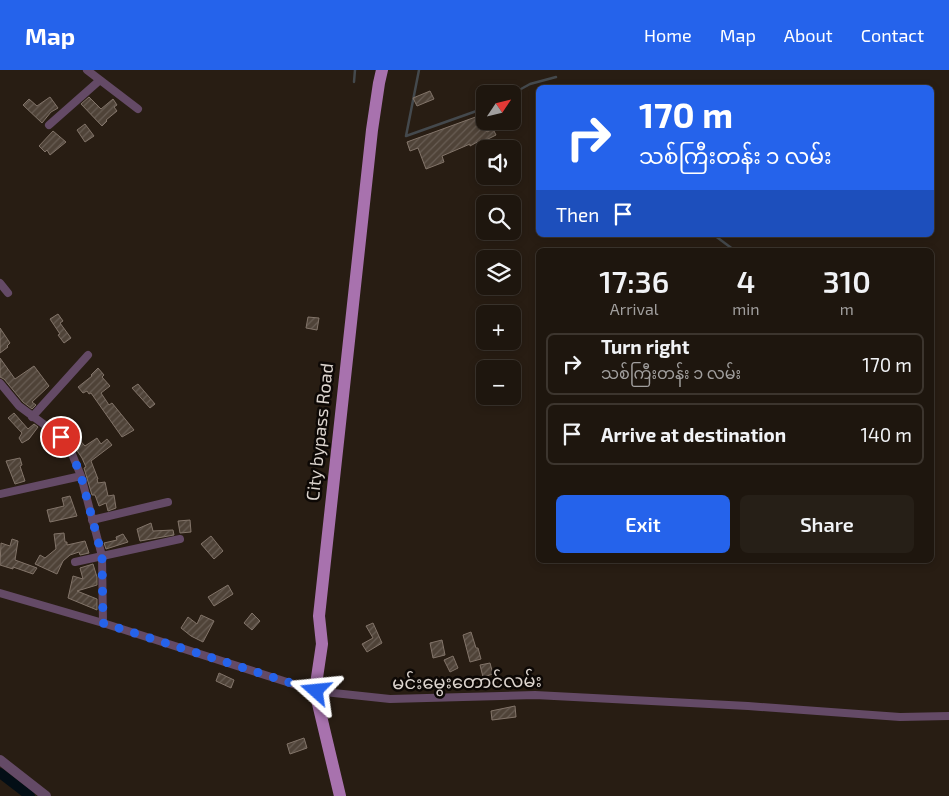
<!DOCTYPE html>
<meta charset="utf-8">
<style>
:root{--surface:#1e160e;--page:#261f17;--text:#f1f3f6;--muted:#a19f9e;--line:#3c352e;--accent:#2563eb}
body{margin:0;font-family:"Exo 2","Noto Sans Myanmar",sans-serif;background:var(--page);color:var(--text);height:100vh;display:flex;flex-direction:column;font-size:19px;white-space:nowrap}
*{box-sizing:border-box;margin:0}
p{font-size:16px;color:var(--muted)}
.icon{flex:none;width:28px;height:28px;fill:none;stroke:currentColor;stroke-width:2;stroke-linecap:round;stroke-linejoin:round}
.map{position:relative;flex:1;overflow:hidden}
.details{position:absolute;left:536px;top:178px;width:398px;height:315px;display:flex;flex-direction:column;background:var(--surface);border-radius:8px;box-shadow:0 2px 8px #0003,0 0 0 1px var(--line)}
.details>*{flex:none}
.hud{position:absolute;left:536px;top:15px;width:398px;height:152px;border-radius:8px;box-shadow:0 2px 8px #0003,0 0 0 1px var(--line);background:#2563eb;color:#fff;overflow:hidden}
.needle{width:32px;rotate:55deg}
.controls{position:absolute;left:476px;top:15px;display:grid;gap:10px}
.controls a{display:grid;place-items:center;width:45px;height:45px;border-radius:8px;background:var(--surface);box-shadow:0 2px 8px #0003,0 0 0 1px var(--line);font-size:25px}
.pin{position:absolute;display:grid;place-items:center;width:42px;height:42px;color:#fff;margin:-21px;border:2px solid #fff;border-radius:50%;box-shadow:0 1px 5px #0007}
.me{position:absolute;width:55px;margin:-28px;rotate:288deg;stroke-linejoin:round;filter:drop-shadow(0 0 4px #0008)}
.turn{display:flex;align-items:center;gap:18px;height:105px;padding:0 20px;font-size:22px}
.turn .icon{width:65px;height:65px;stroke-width:2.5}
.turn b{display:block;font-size:35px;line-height:42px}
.then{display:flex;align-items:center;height:48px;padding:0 20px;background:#0003;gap:10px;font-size:19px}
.eta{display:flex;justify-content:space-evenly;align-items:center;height:85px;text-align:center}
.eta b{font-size:30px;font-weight:600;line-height:35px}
.action{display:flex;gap:10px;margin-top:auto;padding:10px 20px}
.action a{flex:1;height:58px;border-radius:8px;background:var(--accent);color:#fff;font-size:20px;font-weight:600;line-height:58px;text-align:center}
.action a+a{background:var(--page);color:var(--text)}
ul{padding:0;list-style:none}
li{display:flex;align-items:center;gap:15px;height:62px;margin:0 10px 8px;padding:0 10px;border:2px solid var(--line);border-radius:8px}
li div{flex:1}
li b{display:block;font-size:19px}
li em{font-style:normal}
header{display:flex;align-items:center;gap:30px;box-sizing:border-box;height:70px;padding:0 25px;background:var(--accent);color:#fff}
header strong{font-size:24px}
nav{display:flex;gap:28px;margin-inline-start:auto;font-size:18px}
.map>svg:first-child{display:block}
</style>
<header>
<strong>Map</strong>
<nav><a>Home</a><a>Map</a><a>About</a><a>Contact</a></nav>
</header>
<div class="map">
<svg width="949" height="726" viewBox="0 0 949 726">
<defs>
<pattern id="building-hatch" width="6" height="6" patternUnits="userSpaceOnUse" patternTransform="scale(1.25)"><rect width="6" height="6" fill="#4f4338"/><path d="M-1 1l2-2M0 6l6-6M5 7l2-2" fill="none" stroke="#685d54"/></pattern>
</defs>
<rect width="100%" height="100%" fill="#281d13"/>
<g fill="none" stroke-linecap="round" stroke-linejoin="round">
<path stroke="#44494d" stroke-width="2.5" d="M419,0L406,66L485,38
M354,12L355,0
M512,24L530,14L556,7
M714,165L734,180"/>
<path stroke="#030e16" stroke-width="10" d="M0,703L30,726"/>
</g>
<path fill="url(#building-hatch)" stroke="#827469" d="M430,21L434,29L417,36L413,28Z
M50,27L58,38L51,42L42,53L23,35L29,29L37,36Z
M89,27L101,39L113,29L117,35L114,37L117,41L106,50L107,51L102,56L81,34Z
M481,45L487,62L493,59L496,65L482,72L481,70L470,76V74L442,86L444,92L426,99L418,78L410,81L407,72Z
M85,54L94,66L85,72L77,60Z
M53,61L66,72L50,85L47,80L45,82L39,76Z
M58,244L63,251L60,253L71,268L64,273L58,265L60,264L50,249Z
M308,247L319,248L317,260L306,258Z
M0,258L10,273L7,276L8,277L0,283Z
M0,288L15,309L34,296L49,316L32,332L36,335L32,339L23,332L4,309L0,307Z
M98,298L104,305L102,307L110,316L101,323L109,335L112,333L134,360L122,367L91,323L89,324L87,321L83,323L78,317L92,306L91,305Z
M138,314L155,334L150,338L132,318Z
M14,343L28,359L34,354L38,357L29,369L22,373L19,368L22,363L8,348Z
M62,351L85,376L97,368L101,374L107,369L112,375L91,391L98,409H97L98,413L105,412L108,426L114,425L116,438L108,441L106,433L99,436L95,425H92L84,398L86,397L82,388L66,364L55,356Z
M20,388L22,395L20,396L25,411L15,414L6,391Z
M70,426L77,446L50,452L47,440L64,436L62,428Z
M190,450L191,462L180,463L178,451Z
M151,453L153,461L173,460L174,465L140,471L137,459Z
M64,463L65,472H67V475L85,471L89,483L80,485L79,482L70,485L63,491L57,504L35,494L40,485L45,488L56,479L54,464Z
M123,464L128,472L106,479L104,473L117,470L116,467Z
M211,466L223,481L214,489L201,474Z
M12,469L18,471L15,490L37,498L33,504L13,497V499L0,495L1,473L10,476Z
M93,494L97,507V515L77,521L97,529V540L68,528L73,506L83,509L80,498Z
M228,515L233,524L214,536L208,527Z
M252,543L260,551L252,560L244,553Z
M201,545L214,551L203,572L191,566L181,558L188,547L197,554Z
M373,553L382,573L367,582L362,574L373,568L366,556Z
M471,562L476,578H478L481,589L470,592L463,565Z
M442,570L445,585L433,588L430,573Z
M453,586L458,598L450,602L444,590Z
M490,593L493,604L483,607L480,595Z
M219,603L234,610L231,618L216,611Z
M515,636L516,647L492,650L491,641Z
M304,668L307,678L290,684L287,674Z"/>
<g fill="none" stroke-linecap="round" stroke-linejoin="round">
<path stroke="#644a66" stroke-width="8" d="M87,0L138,39
M49,55L100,10
M0,213L8,223
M0,313L19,336L61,367L72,384L81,406L102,486L103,553
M32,347L88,285
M0,424L81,406
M92,450L168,432
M75,492L180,469
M0,523L103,553L315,621L390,629L535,625L748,636L900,647L949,646"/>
<path stroke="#644a66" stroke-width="10" d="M0,690L46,726"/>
<path stroke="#a872ae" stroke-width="12" d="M340,726L315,621L322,574L319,546L372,60L379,13L382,0"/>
</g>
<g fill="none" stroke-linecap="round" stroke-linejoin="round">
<path stroke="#2563eb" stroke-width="9" stroke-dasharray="0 16.2" d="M61,367L72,384L81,406L102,486L103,553L316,621"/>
</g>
<g text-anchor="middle" stroke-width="5" stroke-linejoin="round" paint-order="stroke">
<g font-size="18" fill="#dcd4ce" stroke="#0d0805">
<text transform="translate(320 362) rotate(-84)" y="6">City bypass Road</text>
<text transform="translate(467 612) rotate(-1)" y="6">မင်းမွေးတောင်လမ်း</text>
</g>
</g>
</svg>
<div class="controls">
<a><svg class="needle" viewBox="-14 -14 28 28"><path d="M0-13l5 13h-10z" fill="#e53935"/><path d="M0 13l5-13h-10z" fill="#a19f9e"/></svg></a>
<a><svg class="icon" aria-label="sound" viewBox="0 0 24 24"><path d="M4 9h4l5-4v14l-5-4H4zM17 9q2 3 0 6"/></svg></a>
<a><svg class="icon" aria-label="search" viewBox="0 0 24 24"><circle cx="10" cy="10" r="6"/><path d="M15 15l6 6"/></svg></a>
<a><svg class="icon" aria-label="layers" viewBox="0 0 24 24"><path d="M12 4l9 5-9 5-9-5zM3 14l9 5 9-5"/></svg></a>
<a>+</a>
<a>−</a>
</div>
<div class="pin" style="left:61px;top:367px;background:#d93025"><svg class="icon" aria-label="arrive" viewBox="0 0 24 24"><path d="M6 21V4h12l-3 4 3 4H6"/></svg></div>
<svg class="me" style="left:316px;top:621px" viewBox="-20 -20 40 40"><path d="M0-17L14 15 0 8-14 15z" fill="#2563eb" stroke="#fff" stroke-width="4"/></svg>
<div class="hud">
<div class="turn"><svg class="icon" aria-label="right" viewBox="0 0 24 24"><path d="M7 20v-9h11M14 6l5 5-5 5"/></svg><div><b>170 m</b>သစ်ကြီးတန်း ၁ လမ်း</div></div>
<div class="then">Then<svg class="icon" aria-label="arrive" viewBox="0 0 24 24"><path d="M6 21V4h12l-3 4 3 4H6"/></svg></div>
</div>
<section class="details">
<div class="eta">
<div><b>17:36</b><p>Arrival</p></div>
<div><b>4</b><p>min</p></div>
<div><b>310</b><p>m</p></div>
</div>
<ul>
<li><svg class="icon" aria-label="right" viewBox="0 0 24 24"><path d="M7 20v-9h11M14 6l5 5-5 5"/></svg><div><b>Turn right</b><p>သစ်ကြီးတန်း ၁ လမ်း</p></div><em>170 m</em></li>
<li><svg class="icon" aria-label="arrive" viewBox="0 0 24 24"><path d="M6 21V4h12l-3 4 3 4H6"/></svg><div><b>Arrive at destination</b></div><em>140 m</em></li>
</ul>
<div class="action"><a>Exit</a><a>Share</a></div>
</section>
</div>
